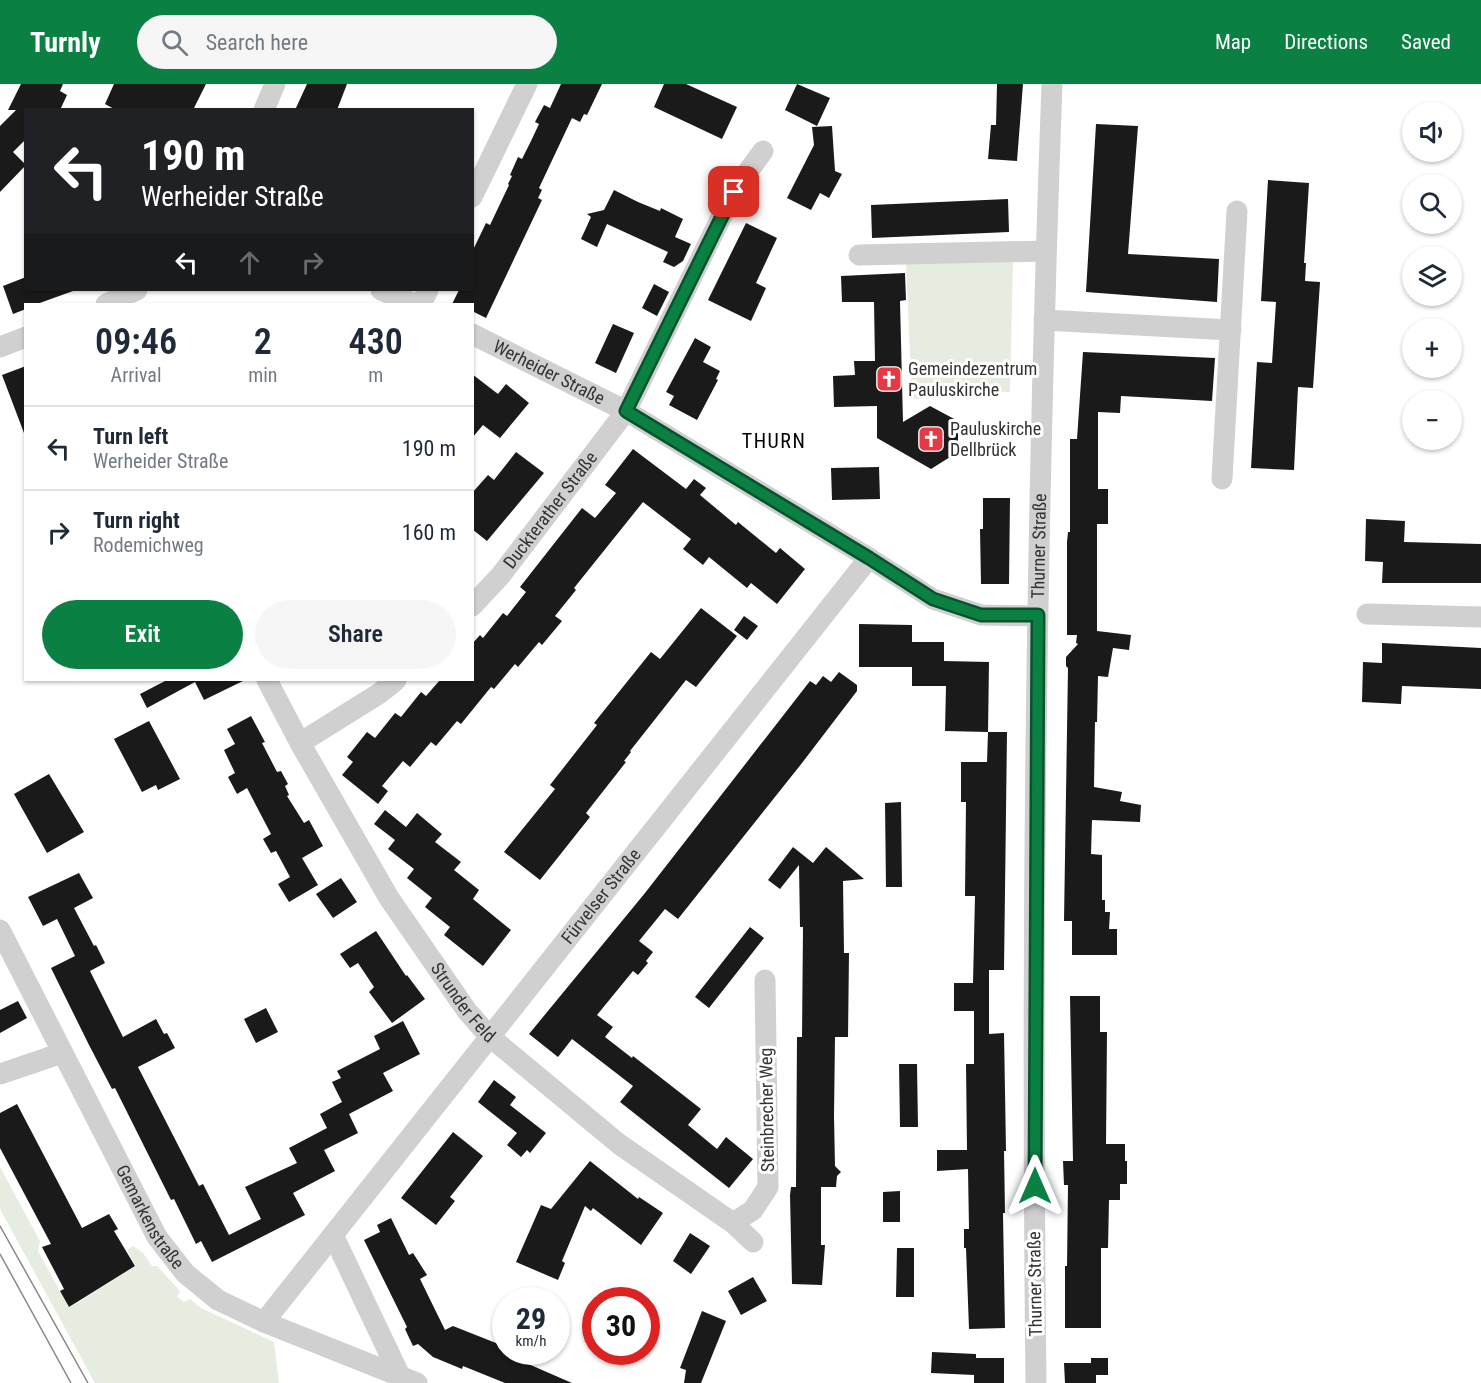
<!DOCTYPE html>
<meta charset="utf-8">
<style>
:root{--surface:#fff;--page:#f6f6f7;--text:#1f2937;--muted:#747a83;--line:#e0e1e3;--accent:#0b8043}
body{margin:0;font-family:"Roboto Condensed",sans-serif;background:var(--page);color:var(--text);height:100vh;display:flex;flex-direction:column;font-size:22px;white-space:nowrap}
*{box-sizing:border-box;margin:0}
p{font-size:20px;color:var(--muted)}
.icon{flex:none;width:33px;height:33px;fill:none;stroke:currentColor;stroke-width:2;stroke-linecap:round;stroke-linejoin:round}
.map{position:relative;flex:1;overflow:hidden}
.panel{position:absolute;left:24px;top:219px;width:450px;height:378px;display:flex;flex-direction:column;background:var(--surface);border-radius:0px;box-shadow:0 2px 4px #0004}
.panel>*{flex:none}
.banner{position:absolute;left:24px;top:24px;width:450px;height:183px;border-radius:0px;box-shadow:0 2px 4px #0004;background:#202124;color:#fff;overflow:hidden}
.tools{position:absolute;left:1402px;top:18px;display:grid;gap:12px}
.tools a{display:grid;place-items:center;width:60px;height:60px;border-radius:50%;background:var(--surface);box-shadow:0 2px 4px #0004;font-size:30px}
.speed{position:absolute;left:492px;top:1203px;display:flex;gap:12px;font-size:30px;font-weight:700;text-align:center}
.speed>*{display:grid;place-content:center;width:78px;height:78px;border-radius:50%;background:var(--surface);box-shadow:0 2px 4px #0004;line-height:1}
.speed small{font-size:15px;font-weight:400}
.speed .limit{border:9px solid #d22;background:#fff;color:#111}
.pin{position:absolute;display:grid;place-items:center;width:51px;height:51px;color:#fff;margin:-26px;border-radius:12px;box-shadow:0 3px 9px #0006}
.me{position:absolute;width:66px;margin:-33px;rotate:0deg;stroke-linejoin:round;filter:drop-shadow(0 0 4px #0008)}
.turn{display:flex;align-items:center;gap:21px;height:126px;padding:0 18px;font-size:27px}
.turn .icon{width:78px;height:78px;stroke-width:2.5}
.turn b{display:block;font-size:42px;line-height:51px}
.lanes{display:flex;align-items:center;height:57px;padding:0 18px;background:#0003;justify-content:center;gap:30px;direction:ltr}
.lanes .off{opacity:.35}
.eta{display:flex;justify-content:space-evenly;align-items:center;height:102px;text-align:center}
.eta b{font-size:36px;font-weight:600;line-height:42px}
.primary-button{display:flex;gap:12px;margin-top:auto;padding:12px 18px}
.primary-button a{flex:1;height:69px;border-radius:36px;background:var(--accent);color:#fff;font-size:24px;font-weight:600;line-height:69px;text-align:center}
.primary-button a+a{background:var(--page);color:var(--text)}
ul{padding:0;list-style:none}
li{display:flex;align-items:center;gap:18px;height:84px;padding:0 18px;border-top:2px solid var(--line)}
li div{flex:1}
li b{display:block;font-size:22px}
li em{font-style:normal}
header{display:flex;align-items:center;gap:36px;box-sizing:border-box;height:84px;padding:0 30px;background:var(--accent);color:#fff}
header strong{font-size:28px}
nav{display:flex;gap:33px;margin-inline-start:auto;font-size:21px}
.search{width:420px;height:54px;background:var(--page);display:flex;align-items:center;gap:15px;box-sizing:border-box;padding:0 21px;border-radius:33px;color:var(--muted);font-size:22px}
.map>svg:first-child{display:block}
</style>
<header>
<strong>Turnly</strong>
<div class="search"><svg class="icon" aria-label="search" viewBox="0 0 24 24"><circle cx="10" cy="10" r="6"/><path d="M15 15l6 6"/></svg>Search here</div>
<nav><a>Map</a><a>Directions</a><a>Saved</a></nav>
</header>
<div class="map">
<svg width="1481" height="1299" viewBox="0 0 1481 1299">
<rect width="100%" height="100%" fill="#fff"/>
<path fill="#e6ecdf" d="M1013,177L1010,308L962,309L955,314L912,315L906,179Z
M0,1083L40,1157L38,1167L69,1224L136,1182L127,1166L133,1162L143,1169L152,1182H157L180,1207L177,1213L184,1218L190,1215L201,1224L274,1258L279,1299H95L0,1125Z"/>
<path fill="#1a1a1a" d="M21,0H63L60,7L67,11L60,26H26V55L13,68L26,81L0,108V42L16,26H8Z
M114,0H206L193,26H116L105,20Z
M307,0H347L337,26H295Z
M561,0H602L587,31L584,30L580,38L572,34L539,104L542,106L538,114L542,116L486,234L472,227V220H452L459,206H472V168L486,139L490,141L509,101L508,100L512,92L510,91L518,73L522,75L531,57L539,40L535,38L544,21L550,24Z
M664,0H686L737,23L722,55L654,23Z
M797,0L830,14L817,42L785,26Z
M997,0H1023L1017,77L988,75L991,41H996Z
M1096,40L1138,42L1128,170L1219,175L1217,218L1086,208Z
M832,42L835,87L842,90L829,114L820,109L811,126L787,114L814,61L812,43Z
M1268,96L1309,99L1304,179H1306L1305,197L1320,198L1313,304L1298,303L1294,386L1251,384L1257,278L1272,279L1276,218L1261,217Z
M614,106L638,118L660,127L661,124L683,135L675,153L691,160L683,177L674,183L663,178L668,168L607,140L597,163L581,155L591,133L587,130L604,126Z
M1008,115L1009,148L872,154L871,121Z
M746,139L777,154L756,199L766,204L751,237L708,216Z
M905,189L906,216L900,217L903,338L930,322L958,337V368L931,385L877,354V322L834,323L833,292L855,291L854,277H875L874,218H842L841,192Z
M26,193V206L73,207L37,220H26V225L13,230L3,202Z
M654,200L669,208L657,232L642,224Z
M613,240L634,249L616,289L595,279Z
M695,254L711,263L703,278L720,287L716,295L718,296L697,336L669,321L674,312L666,308Z
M1083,268L1215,274L1212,317L1121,312L1120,329L1098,328V405H1108V440H1097V547L1131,551L1129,566L1113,564L1108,593L1098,592L1097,638H1095L1094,703L1122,708L1120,717L1141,721L1140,738L1092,736L1091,770L1102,771V816H1105V828H1110L1109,845H1117V871H1072V837H1064L1068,584L1066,582V573L1078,560L1076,559L1077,551H1067V458L1068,448H1070V355H1077Z
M26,282V349H24L2,291Z
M472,290L498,310L506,300L529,319L500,354L483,341L472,354Z
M633,365L686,405L694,395L706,404L700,411L736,441L738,438L776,469L780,464L805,485L777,520L751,499L747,504L709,473L703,481L683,465L691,455L643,418L574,504L576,506L555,532L562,537L542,561L539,558L518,583L515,580L494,605L491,603L461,640L457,637L436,662L431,658L410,683L403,677L382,702L388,707L378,720L342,691L353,678L347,673L367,648L375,654L395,629L401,633L421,608L426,612L440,596H472V560L480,551L483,554L503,529L507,532L526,508L520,503L582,424L595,434L616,409L605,401Z
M516,368L544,389L487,457L472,445V409L488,391L494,396Z
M879,383L880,415L832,416L831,384Z
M983,414H1010L1009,500H981L980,445H983Z
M1366,435L1405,437L1404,458L1481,460V499H1382L1383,478L1365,477Z
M701,524L737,552L696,603L686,596L630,667L631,668L624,677L626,678L586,729L590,733L540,796L504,768L555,705L550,701L597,641L594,639L651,568L660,575Z
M744,532L758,542L747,556L734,546Z
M859,540L912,541V558H944V577L989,578L988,648L945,647L946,602H912V583H859Z
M1382,559L1481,564V605L1402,602L1401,620L1362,618L1363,578L1382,579Z
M839,588L857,601V607L802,679L678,835L665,825L639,857L653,868L646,877L648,879L638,891L633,887L597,931L613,943L605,953L632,974L633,972L701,1025L688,1041L717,1065L726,1053L753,1075L729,1104L620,1018L633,1002L572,955L558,973L529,950L645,809L810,597L816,601L823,592L831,598Z
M167,596H245L204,616L195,598L147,624L140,610Z
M251,632L265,658L262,659L277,688L281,687L288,700L285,702L289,711L287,712L304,739L309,736L323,762L302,774L318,801L289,818L278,800L290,793L276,767L271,769L263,755L271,750L247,704L237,710L228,693L235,689L224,666L235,660L227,645Z
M149,637L180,695L158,706L156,701L142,708L114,655Z
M988,648H1007L1004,886H989V950L1004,949L1006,1067H1004L1005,1129H1003L1005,1244L969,1245L966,1164H964V1145H969L968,1085L937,1087V1066H967L966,980H974V927H954V899H973L975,812H965L966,718H961V678H987Z
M49,690L84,748L47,769L14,710Z
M901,718L902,803H886L885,719Z
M385,726L406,743L417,729L442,750L435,758L461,778L454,786L479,806L473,815L511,846L483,882L444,851L450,843L425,823L432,814L407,794L414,785L388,765L395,756L374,740Z
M793,763L813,779L826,763L864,795L843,797L844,869H849L848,953H835L834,1032L835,1082L841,1088L837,1092L836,1103H821V1161H825L822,1201L792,1200L790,1111L791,1103H796L797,953H802L803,843H800L799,781L780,805L768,796Z
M79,789L93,814L74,824L94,862L96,861L105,879L90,887L123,953L156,935L164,950L167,949L175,964L138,983L199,1102L203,1100L229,1151L261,1135L245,1103L297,1079L289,1064L327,1044L320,1030L342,1018L332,998L341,994L337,987L380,965L374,952L403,937L420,970L383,989L393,1007L349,1030L358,1049L324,1066L335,1087L293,1109L305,1131L212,1178L201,1157L196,1160L174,1115L171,1116L115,1004L112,1005L89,961L51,884L75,872L57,835L43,842L28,813Z
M341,794L357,818L333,834L316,810Z
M750,843L764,854L709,924L695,913Z
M376,847L406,892L407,891L425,915L392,939L369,908L374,903L358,879L350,884L340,870Z
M1070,912H1100V948H1107L1106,1060H1125V1077H1127V1100H1120V1116H1109L1108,1164H1101V1244H1065V1182H1067L1068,1101H1064L1063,1077H1073Z
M18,917L27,934L0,949V926Z
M266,924L278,948L256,959L244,935Z
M899,980H917L918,1043H900Z
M494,996L516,1013L510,1021L546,1049L530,1069L527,1066L521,1073L507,1061L517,1049L478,1018Z
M17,1020L82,1144L109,1130L118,1145L114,1147L135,1182L69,1223L60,1207L64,1205L42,1163L51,1160L0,1064V1029Z
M453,1048L483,1072L450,1113L455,1117L436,1141L401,1114Z
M590,1077L638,1115L639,1113L663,1129L641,1161L593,1124L591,1127L585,1122L562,1177L565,1179L558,1196L516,1178L541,1121L551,1125Z
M900,1107V1138H883V1108Z
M391,1134L409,1171L413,1169L427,1191L420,1195L445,1246L453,1242L506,1263V1268H516L529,1273L526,1279L572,1299H505L463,1282L462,1285L433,1273L418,1260L413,1262L405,1245L407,1243L364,1156L380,1148L377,1141Z
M690,1149L710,1162L691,1190L673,1177Z
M897,1164H914V1213H896Z
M753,1193L767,1217L741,1231L728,1207Z
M702,1227L726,1237L701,1299H684L686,1286L680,1284Z
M932,1268L976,1270V1274H1004V1299H974V1291L931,1289Z
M1091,1274H1108V1291H1096V1299H1065L1064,1279H1091Z"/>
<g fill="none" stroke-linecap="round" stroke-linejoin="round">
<g stroke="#d0d0d0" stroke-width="21">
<path d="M264,26L275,0"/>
<path d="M472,113L527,0"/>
<path d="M859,171L1046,167"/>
<path d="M381,206L414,220"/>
<path d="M106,220L137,206"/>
<path d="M421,220L428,206"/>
<path d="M1044,236L1231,246"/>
<path id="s1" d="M472,250L626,327L869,474L933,515L981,531L1038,532"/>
<path d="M0,263L26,253"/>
<path d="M1222,395L1237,127"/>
<path id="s2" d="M472,522L501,491L626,327L734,107L763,67"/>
<path d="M1367,530L1481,533"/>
<path id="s3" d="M267,596L300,659L389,814L467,927L489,952L619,1060L733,1139L753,1158"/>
<path d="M300,659L380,609L396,596"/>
<path id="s4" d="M0,846L157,1153L185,1189L218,1216L264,1238L417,1299"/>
<path d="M0,990L62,969"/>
<path d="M733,1139L753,1126L768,1103L765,896"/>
<path d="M333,1151L400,1292"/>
<path id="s5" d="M264,1238L869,474"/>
<path id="s6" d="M1036,1299C1031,866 1036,433 1052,0"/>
</g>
<path stroke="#888" stroke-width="1.5" d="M0,1142L88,1299
M0,1170L71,1299"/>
</g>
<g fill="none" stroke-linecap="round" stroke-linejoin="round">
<g stroke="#07532c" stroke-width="15">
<path id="route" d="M734,108L626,327L869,474L933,515L981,531H1038L1035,1102"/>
</g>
<use href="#route" stroke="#0b8043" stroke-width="10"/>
</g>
<defs>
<g id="church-square" transform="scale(1.35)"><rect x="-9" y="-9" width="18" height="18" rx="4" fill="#e63946" stroke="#fff"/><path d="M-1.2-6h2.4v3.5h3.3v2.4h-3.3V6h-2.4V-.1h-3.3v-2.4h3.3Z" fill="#fff"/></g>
</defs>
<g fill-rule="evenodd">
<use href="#church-square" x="889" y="295"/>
<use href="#church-square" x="931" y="355"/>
</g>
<g text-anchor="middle" stroke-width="6" stroke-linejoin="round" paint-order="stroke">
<g font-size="18" fill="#333" stroke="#fff" text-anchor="start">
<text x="908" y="291">Gemeindezentrum<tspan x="908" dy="21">Pauluskirche</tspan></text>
<text x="950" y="351">Pauluskirche<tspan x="950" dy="21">Dellbrück</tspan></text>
</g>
<g font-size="18" fill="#333" stroke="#fff">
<text dy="6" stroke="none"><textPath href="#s1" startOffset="86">Werheider Straße</textPath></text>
<text dy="6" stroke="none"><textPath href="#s2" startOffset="124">Duckterather Straße</textPath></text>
<text dy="6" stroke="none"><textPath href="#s6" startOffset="837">Thurner Straße</textPath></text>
<text dy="6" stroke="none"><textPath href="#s5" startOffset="543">Fürvelser Straße</textPath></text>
<text dy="6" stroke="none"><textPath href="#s3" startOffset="378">Strunder Feld</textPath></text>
<text transform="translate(767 1026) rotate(-91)" y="6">Steinbrecher Weg</text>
<text dy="6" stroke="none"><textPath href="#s4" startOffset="324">Gemarkenstraße</textPath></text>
<text transform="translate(1035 1200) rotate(-91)" y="6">Thurner Straße</text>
</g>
<g font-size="20" letter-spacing="1.5" fill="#000" stroke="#fff">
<text x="774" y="364">THURN</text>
</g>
</g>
</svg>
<div class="tools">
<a><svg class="icon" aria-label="sound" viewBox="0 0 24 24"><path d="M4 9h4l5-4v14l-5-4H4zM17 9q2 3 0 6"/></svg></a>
<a><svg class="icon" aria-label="search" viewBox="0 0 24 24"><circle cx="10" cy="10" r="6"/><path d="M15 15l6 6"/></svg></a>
<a><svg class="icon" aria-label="layers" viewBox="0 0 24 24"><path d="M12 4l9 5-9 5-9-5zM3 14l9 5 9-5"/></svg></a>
<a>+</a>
<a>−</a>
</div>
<div class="speed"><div>29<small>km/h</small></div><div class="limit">30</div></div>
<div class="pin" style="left:734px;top:108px;background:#d93025"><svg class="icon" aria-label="arrive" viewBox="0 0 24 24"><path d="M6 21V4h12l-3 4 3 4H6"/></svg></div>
<svg class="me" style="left:1035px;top:1102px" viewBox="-20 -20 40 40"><path d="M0-17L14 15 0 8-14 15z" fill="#0b8043" stroke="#fff" stroke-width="4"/></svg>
<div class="banner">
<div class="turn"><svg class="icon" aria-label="left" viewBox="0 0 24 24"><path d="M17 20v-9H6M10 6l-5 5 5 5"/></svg><div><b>190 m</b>Werheider Straße</div></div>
<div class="lanes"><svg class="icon" aria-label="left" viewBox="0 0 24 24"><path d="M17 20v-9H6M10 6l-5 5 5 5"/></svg><svg class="icon off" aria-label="ahead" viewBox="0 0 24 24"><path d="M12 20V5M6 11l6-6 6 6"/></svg><svg class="icon off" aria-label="right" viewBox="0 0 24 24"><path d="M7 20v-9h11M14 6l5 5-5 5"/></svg></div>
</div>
<section class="panel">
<div class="eta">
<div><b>09:46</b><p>Arrival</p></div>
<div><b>2</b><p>min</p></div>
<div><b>430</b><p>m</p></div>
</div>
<ul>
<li><svg class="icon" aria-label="left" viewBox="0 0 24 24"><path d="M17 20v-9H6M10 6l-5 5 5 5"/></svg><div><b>Turn left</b><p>Werheider Straße</p></div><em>190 m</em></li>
<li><svg class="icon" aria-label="right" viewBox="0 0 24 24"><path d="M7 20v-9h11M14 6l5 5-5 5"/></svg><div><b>Turn right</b><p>Rodemichweg</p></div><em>160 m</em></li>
</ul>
<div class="primary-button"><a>Exit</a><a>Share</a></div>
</section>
</div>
